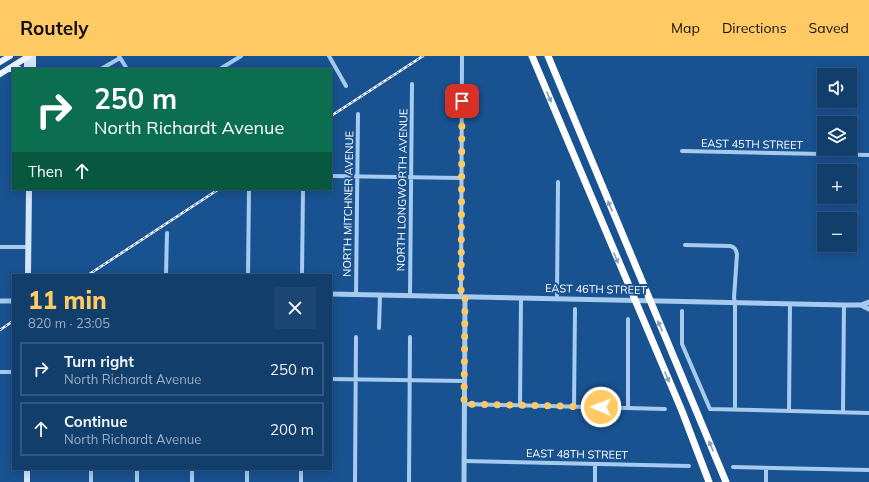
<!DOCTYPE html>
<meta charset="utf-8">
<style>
:root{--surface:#123e6c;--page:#1b4572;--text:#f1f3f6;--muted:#9caec2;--line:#31577f;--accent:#ffca64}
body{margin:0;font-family:Mulish,sans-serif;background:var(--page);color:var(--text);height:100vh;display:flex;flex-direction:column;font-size:15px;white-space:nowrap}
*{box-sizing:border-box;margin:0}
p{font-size:13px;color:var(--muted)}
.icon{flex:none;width:22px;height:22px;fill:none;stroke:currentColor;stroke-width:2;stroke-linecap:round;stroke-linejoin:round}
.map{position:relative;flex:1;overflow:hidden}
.drawer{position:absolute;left:12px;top:218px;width:320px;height:196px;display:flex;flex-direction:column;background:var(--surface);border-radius:0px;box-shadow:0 2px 10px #0003,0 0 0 1px var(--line)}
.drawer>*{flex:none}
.banner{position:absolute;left:12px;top:12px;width:320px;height:122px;border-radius:0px;box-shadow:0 2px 10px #0003,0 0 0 1px var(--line);background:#0b6e4f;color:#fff;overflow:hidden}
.buttons{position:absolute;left:817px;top:12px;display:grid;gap:8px}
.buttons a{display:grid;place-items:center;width:40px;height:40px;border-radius:0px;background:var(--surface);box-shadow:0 2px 10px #0003,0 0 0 1px var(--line);font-size:20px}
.pin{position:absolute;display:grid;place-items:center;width:34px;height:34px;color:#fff;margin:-17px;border-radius:8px;box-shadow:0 2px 6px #0006}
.me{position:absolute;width:44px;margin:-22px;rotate:271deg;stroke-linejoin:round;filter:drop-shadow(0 0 3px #0008)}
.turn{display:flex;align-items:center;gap:14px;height:84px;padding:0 16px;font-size:18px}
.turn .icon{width:52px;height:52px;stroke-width:2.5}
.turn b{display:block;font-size:28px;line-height:34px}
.then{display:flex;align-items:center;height:38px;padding:0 16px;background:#0003;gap:8px;font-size:15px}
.round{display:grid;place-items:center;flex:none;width:42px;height:42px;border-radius:0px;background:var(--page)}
.headline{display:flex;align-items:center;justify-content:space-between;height:68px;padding:0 16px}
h1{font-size:24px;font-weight:800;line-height:30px;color:var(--accent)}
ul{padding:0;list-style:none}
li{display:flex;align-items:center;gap:12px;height:54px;margin:0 8px 6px;padding:0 8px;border:2px solid var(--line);border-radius:0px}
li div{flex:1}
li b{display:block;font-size:15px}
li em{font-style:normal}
header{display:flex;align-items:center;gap:24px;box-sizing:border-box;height:56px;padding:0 20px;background:var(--accent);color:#111}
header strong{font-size:19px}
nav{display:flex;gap:22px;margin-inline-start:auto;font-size:14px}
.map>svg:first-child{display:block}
</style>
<header>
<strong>Routely</strong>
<nav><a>Map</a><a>Directions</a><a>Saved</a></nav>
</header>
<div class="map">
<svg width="869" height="426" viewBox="0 0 869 426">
<rect width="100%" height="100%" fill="#185290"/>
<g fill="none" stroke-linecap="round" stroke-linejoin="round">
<path stroke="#a6cbef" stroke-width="4" d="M119,0L127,13
M329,0L346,30
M101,13L120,2
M220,13L241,0
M682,95L869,99
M331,120L462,122
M685,189L730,190C735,191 736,194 737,198L734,242L735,247V353
M0,191H28
M166,219L167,177
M248,219L249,133
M302,219L303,133
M356,239L358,58
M410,240L412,28
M461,241L462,0
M557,242L558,126
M682,255V288L710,353L869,357
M379,272L380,239
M0,316H13
M331,323L464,325
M464,348L665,353
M520,350L521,242
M574,351L575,253
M628,352V263
M789,355L790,248
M843,356L844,249
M464,405L689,410
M733,411L869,414
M91,426V413
M137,426V413
M192,426V413
M247,426V413
M301,426V413
M355,426L356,281
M409,426L410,281
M595,426V408
M766,426V412"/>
<path stroke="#a6cbef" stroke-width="5" d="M331,238L844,249H861L869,246
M0,245H13
M861,249L869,253
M464,426L465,241"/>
<path stroke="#d3e6fb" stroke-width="6" d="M27,13V0
M33,13V0
M28,219L29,133
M27,426V413"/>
<path stroke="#eef5ff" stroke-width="6" d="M0,6L10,0
M8,13H19
M0,18L29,0"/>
<path stroke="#fff" stroke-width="7" d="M532,0L682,355L709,426
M548,0L726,426"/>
<g stroke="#fff" stroke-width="2.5">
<path id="rail" d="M331,60L423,0
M88,219L219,133
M0,274L13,265"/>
</g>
<use href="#rail" stroke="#185290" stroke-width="1" stroke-dasharray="3" stroke-linecap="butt"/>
</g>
<defs><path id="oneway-solid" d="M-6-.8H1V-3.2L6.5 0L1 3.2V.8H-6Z"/></defs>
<g fill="#80a0c2">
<use href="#oneway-solid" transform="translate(549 41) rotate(67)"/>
<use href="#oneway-solid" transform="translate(610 150) rotate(-113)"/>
<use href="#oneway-solid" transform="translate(616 202) rotate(68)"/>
<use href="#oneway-solid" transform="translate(660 270) rotate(-113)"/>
<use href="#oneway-solid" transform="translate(667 321) rotate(67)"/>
<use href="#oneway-solid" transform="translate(711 390) rotate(-113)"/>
</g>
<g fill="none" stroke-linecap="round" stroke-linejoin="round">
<path stroke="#ffca64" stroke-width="7" stroke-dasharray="0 12.6" d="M462,45L461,241H465L464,348L601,351"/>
</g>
<g text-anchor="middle" stroke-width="4" stroke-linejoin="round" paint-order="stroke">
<g font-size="11" fill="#fff" stroke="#185290">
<text transform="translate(752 88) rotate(1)" y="4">EAST 45TH STREET</text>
<text transform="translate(402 134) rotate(-89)" y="4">NORTH LONGWORTH AVENUE</text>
<text transform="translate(348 148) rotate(-89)" y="4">NORTH MITCHNER AVENUE</text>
<text transform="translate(596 233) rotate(1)" y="4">EAST 46TH STREET</text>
<text transform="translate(577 398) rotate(1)" y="4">EAST 48TH STREET</text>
</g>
</g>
</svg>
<div class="buttons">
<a><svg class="icon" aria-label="sound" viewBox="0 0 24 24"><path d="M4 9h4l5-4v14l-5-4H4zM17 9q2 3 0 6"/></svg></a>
<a><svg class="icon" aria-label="layers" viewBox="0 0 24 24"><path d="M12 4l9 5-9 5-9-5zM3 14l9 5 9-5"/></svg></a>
<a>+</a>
<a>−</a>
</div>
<div class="pin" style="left:462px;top:45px;background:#d93025"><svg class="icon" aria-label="arrive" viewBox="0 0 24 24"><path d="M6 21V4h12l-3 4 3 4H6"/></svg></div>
<svg class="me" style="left:601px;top:351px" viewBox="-20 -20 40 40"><circle r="17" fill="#ffca64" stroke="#fff" stroke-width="3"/><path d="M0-11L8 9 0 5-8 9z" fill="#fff"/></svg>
<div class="banner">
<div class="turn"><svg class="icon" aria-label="right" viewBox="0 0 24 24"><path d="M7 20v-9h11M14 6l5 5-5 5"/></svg><div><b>250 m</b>North Richardt Avenue</div></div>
<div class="then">Then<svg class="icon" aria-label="ahead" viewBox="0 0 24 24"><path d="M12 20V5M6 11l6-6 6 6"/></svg></div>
</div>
<section class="drawer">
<div class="headline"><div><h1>11 min</h1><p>820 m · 23:05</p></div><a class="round"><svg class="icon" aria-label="close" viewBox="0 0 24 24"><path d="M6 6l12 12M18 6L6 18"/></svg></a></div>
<ul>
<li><svg class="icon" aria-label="right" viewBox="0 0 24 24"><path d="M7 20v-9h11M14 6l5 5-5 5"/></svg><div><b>Turn right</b><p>North Richardt Avenue</p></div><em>250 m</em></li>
<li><svg class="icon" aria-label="ahead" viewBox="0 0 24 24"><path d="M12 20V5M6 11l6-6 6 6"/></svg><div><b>Continue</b><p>North Richardt Avenue</p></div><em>200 m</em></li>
</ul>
</section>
</div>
